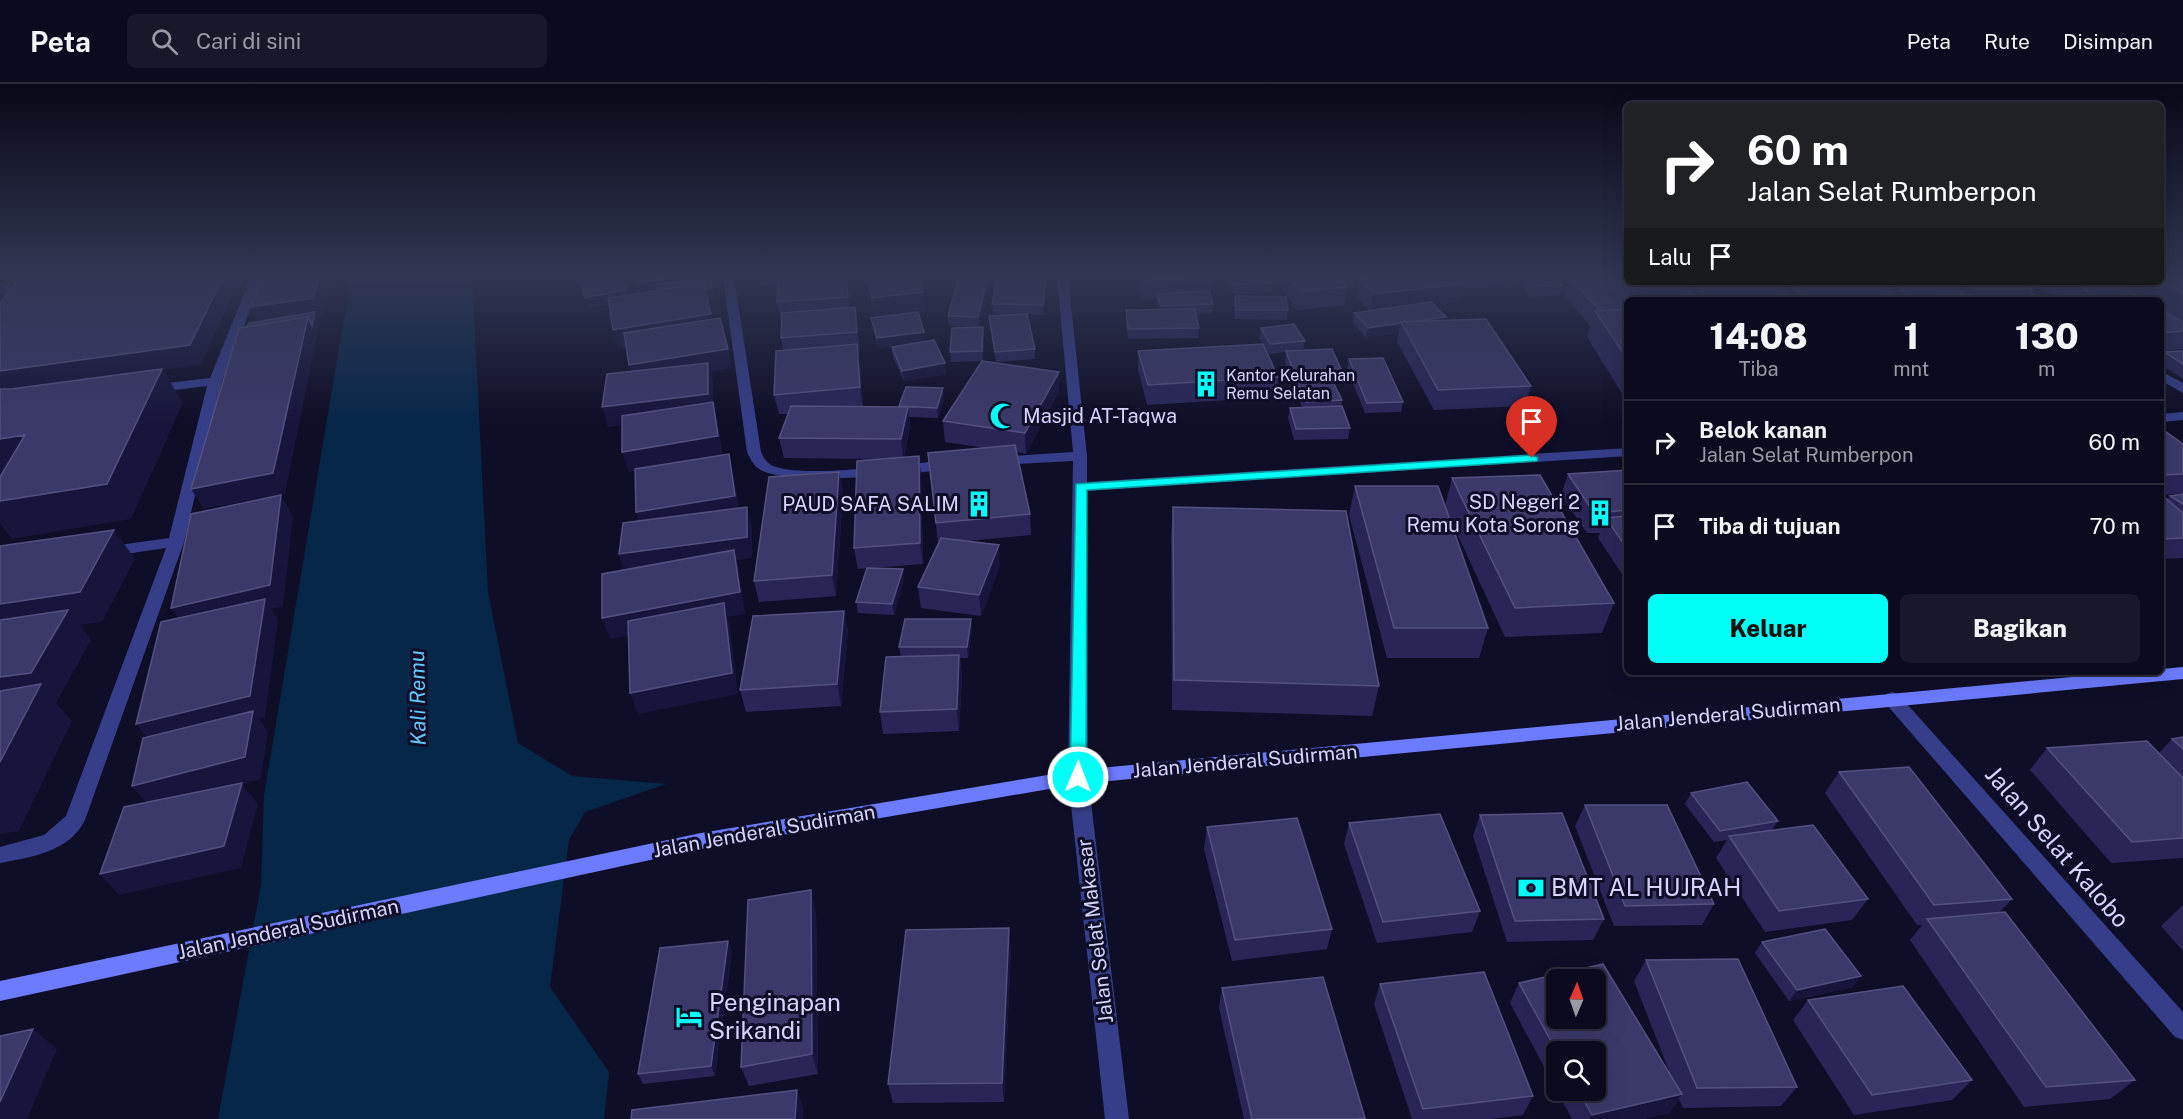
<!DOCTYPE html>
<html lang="id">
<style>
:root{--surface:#0b0a1e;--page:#19182b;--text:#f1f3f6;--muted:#9a9aa4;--line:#2b2b3c;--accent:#01fff8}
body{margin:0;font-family:"Public Sans",sans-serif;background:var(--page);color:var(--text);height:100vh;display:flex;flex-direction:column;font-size:22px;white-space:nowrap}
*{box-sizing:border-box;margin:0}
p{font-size:20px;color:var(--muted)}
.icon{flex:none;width:33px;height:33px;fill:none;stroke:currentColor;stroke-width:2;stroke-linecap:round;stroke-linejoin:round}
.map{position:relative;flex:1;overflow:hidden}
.drawer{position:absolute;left:1624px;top:213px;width:540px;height:378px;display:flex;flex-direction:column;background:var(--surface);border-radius:9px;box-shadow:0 6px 24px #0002,0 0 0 2px var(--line)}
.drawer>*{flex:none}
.guide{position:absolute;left:1624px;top:18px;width:540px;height:183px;border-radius:9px;box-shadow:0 6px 24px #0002,0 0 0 2px var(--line);background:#202124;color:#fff;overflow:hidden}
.needle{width:39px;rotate:2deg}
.buttons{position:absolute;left:1546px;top:885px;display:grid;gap:12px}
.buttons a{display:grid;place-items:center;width:60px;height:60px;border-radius:9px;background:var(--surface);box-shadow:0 6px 24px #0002,0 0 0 2px var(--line);font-size:30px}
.pin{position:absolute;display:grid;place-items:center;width:51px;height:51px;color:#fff;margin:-62px -26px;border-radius:50% 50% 50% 0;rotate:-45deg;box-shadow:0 0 6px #0007}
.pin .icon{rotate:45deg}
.me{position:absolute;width:66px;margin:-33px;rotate:1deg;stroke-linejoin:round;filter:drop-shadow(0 0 4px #0008)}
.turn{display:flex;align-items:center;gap:21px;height:126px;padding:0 24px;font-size:27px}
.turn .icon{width:78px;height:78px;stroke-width:2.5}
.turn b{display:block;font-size:42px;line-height:51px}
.then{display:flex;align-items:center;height:57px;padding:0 24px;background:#0003;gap:12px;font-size:22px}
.eta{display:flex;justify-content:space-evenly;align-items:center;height:102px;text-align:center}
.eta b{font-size:36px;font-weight:800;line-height:42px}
.button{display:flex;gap:12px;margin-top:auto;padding:12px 24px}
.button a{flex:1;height:69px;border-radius:9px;background:var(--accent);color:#111;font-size:24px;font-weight:800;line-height:69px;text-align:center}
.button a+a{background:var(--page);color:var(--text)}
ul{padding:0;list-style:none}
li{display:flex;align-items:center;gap:18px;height:84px;padding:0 24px;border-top:2px solid var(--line)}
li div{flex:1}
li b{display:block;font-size:22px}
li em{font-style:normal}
header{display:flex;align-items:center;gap:36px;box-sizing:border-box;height:84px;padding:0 30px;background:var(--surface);border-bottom:2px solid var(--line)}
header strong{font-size:28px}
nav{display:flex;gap:33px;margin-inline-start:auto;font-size:21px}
.search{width:420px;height:54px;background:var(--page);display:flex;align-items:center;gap:15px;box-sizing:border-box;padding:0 21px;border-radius:9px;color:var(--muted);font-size:22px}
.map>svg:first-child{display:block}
</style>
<header>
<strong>Peta</strong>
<div class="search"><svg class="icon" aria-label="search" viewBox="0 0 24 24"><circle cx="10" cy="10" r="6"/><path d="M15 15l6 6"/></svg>Cari di sini</div>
<nav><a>Peta</a><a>Rute</a><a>Disimpan</a></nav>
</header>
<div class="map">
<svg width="2183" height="1035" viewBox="0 0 2183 1035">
<rect width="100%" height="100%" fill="#0f0e28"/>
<path fill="#072748" d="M351,193H472L488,508L518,659L572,692L666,700L585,728L569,756L550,903L609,988L604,1035H218L261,801L264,711Z"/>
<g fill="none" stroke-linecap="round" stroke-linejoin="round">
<path fill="#363e89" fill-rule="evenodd" d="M251,193H263L222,297L184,458L85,736C69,768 32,773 0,779V763L44,751L66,732L166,464L105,473L97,468L105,463L169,454L207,302L150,309L143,305L150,301L210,294Z
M723,193H734L761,368C764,374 767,379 773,382C807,395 910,379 950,376L957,380L955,383C924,391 786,402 761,386C754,383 750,374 747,368Z
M1057,193H1068L1087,372V398L1628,364V372L1087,407L1088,693L1129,1035H1105L1068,693L1073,377L997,381L990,377L997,373L1073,368Z
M2004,198H2018L2045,216H2031Z
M0,200C10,203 32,202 37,206L17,212L0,208Z
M2162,288L2183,299V309L2162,297Z
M2183,328V336L2162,338V330Z
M1892,608L1898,610L2183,928V956L2175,953L1886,620L1883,615L1886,610Z"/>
<path fill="#6c7bff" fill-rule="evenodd" d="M2183,583V595L1078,700L701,765L0,917V897L701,749L1078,686L2126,588H2162V585Z"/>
</g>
<path fill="#292657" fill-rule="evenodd" d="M760,193H847L850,223H855L858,242L860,267H858L863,323H899V322L944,315L938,334L909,333L910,343L904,373L919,372L921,393L923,480L872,484L903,485L904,496L894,531L858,529L856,518L867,484L858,485L854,464L879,375L784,374L779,354L788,330H779L774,311L783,266L781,254V237L777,218L778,202H762Z
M866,193H919L923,208L925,227L875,233Z
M978,193H1046V203L1043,231L1027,230L1035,265V275L996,278L990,242L989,232L1017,230H993L992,220L997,194L979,196Z
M1135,193H1212L1211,211H1210L1213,220L1212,229L1196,230L1199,244L1198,254L1128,255L1126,236V226L1159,225L1157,219V214L1143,215Z
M1224,193H1269L1272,198L1271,208L1234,211Z
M1274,193H1339L1347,203L1344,221L1297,226Z
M1340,193H1508L1506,201L1464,204L1460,218L1434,221L1445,237L1531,302L1525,322L1434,326L1397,258L1399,249L1366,254L1353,239L1354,229L1369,227L1357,212L1359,197L1344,198Z
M1513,193H1554L1562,201L1559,211L1530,213Z
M1569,193L1628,198H2024L2033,205L2028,214L2053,212L2031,198H2162L2183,193V265L2162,267V216H1628V316H1626L1587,253L1590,242L1564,211Z
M988,206L979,243L949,242L948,232Z
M1235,212L1288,226L1287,236L1235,235L1234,222Z
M871,234L924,257L946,290L904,297L893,273L892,263L898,261L878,264L873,244Z
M983,243L984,253L983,277L1059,307L1026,370L1017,368L1030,430L1031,451L967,457L1000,482L981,532L921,524L918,503L938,459L928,369L986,364L945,358L943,337L982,277L951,278L950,268Z
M1261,244L1305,257L1303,266L1341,285L1339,295H1331L1342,316L1341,322L1350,344L1348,355L1294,356L1288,334L1290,324L1302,323L1294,305L1295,297H1291L1285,277L1286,268L1269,270L1263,260L1278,293L1276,313L1147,321L1138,286V267L1263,260L1259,254Z
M2183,267V295L2162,281V272L2164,268Z
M1349,275L1403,318L1401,328L1365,329L1347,285Z
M2162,345L2183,360V409L2162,411L2167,416L2170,412L2183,410V474L2162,475Z
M1628,386V499L1598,454L1600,449H1587L1561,411L1568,390Z
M839,388L843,408L836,512L759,518L754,497Z
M1452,394L1614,519L1602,549L1505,553L1446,426L1488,544L1479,574H1387L1349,431L1355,402L1445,422Z
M1173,423L1379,602L1372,632L1172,626L1171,452Z
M844,527L848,548L841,622L746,628L740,606Z
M971,535L972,546L968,574H960L962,592L959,647L883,650L880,628L901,573L899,563Z
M2183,653V774L2111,779L2030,686L2047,664L2159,669L2172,655Z
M1839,688L2012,815L1999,829L2135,996L2110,1015L2024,1023L1910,856L1922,841H1917L1825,709Z
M1691,709L1778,737L1772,746L1868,815L1852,836L1765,848L1716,774L1727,756L1714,758L1685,720Z
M1585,721L1714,820L1702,841L1614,842L1575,742Z
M1480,731L1604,835L1593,856L1507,858L1473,752Z
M1349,739L1480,827L1472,848L1377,859L1344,760Z
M1207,743L1332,845L1327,865L1232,877L1204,765Z
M2183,821V867L2161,842Z
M816,827L818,990L749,1002L741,983Z
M728,857L732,868L715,992L643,1000L638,990Z
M1762,858L1853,903L1789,917L1755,869Z
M1011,865L1004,1018L893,1019L888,1000Z
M1646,876L1797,1003L1781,1022L1683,1024L1679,1015L1669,1029L1643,1035H1572L1510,919L1519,899L1669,987L1634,897ZM1557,968L1596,1006H1557Z
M1380,900L1533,1012L1523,1031L1491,1035H1412L1374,920Z
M1222,904L1365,1034V1035H1244L1219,924Z
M1808,916L1972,996L1952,1016L1854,1031L1793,936Z"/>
<path fill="#17153c" d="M17,193H41L18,195Z
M223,193H241L201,281L163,286L183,319L131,435L12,455L0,439V414L107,400L0,309V287Z
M320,193H331L333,196L322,233H317L320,238L285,410L204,425L191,405L260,241L251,223Z
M530,193H564L532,198Z
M679,193L681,202L640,208L637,199Z
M846,193L849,204L850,231L848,213Z
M938,193H960L939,195Z
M1046,193V203L1043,231V221Z
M710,194L714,214L660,221Z
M987,197L988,206L979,243L978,233Z
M0,199L9,212L0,220Z
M1465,200L1460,218L1370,228L1373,210Z
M626,206L629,216L588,224L585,214Z
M923,208L925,227L875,233L872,214Z
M855,223L858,242L860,267L857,248Z
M711,230L715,249L618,265L613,246Z
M1446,233L1444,243L1401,239Z
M1400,239L1399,249L1366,254L1368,244Z
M983,243L984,253L983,277L982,267Z
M924,248L925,258L878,264L877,254Z
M857,260L860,279L863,323L860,303Z
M728,265L732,284L711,288L713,298V320L718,338L723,373L629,388L622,368L713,330L608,343L602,323L635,300L629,281Z
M945,279L946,290L904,297L902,287Z
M1059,288V307L1026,370L1025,349Z
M943,304L944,315L938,334L937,324Z
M908,323L910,343L903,375L901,355Z
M25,351L0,394V355Z
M729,370L734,390L740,432L643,449L636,428Z
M919,372L921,393L923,480L920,459Z
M839,388L843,408L836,512L832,491Z
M281,411L293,432L283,522L271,525L278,536L265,633L259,635L268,648L261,695L242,700L258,720L241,784L119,811L100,790L150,723L132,702L153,662L136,640L186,545L171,524Z
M747,423L752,444V474L737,476L739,487L745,530L727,533L730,540L738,610L638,630L630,609L725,533L610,555L602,534L626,491L619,470Z
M114,446L135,475L102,538L80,541L91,556L56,619L72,637L19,747L0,750V520Z
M999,461L1000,482L981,532L979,511Z
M903,485L904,496L894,531L892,520Z
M844,527L848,548L841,622L837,600Z
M971,535L972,546L968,574L967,563Z
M959,571L962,592L959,647L957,625Z
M811,806L816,827L818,990L812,970Z
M1009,844L1011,865L1004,1018L1002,999Z
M728,857L732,868L715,992L711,982Z
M1861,892L1853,903L1789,917L1797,906Z
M33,945L57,965L27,1035H0V1018Z
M797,1006L804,1025L803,1035H795Z
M1682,1010L1669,1029L1643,1035H1589L1592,1031Z"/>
<path fill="#3b3969" stroke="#545180" stroke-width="1.5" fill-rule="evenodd" d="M58,193H223L190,261L0,287V220L16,198Z
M262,193H320L313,214L251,223Z
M579,193H622L626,206L585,214Z
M636,193H679L637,199Z
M778,193H846L848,213L777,218Z
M868,193H919L923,208L872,214Z
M997,193H1046L1043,221L992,220Z
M1142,193H1207L1144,197Z
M1230,193H1269L1272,198L1235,201Z
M1289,193H1339L1347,203L1300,207Z
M1369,193H1458L1465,200L1373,210L1360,194Z
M1524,193H1554L1562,201L1532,203Z
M1569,193H1628V198H1679L1697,216H1628V225L1599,226Z
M2162,193H2183V210L2162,198Z
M710,194L712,204L704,205L703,199L657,206V200Z
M958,196L987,197L978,233L948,232Z
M1691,198H1773L1792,216H1709Z
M1788,198H1878L1898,215L1806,216Z
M1891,198H1947L1964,210L1910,213Z
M1964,198H2024L2033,205H1973Z
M2072,198H2113L2145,216H2102Z
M703,199L711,230L613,246L608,214Z
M1209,207L1213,220L1161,222L1157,210Z
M2060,211L2068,216H2012Z
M1235,212L1286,213L1288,226H1236Z
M1431,218L1446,233L1410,238H1401V239L1368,244L1354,229Z
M855,223L857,248L781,254L782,229Z
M1195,225L1199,244L1128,245L1126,226Z
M1628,226V276L1595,227Z
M2162,226L2183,238V247L2162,249Z
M315,228L312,242L308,233L247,243L249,239Z
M918,228L924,248L877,254L871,234Z
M1027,230L1035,265L995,268L989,232Z
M308,233L273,389L191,405L239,244Z
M720,234L728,265L629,281L624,249Z
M1486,235L1531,302L1438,306L1401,238Z
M1294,240L1305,257L1270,260L1261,244Z
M983,243L982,267L950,268L952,244Z
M934,256L945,279L902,287L892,263Z
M857,260L860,303L774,311L776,267Z
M1263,260L1278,293L1148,301L1138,267Z
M1332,265L1341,285L1293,286L1286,267Z
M2183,267V280L2164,268Z
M1383,274L1403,318L1367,319L1349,275Z
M982,277L1059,288L1025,349L943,337Z
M708,279V310L602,323L607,290Z
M162,285L107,400L0,417V393L25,351L0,355V305H11Z
M1330,292L1342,316L1306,318L1295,294Z
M906,303L943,304L937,324L899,322Z
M713,318L718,352L622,368V332Z
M791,322L908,323L901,355L779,354Z
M1342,322L1350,344L1296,345L1290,324Z
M2162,345L2183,360V390L2165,391L2162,389Z
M1015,361L1030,430L936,439L928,369Z
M729,370L735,412L636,428L635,385Z
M919,372L920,459L854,464L857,377Z
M1628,386V426L1594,429L1568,390Z
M839,388L832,491L754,497L769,393Z
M1540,391L1614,519L1515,524L1452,394Z
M1355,402H1438L1488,544H1394Z
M2183,410V420L2170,412Z
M281,411L270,501L171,524L191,430Z
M2162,411L2183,429V454L2162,455Z
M747,423V453L619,470L623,439Z
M1173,423L1346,427L1379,602L1174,596Z
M1628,432V466L1606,434Z
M114,446L80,508L0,520V462Z
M941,454L999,461L979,511L918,503Z
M734,466L740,508L602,534V490Z
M867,484L903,485L892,520L856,518Z
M265,515L250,612L136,640L161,538Z
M724,519L732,589L630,609L628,537Z
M68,526L31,589L0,593V536Z
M844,527L837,600L740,606L753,532Z
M905,535H971L967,563H899Z
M959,571L957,625L880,628L886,573Z
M41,600L0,678V607Z
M253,627L245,673L132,702L143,654Z
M2183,653V665L2172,655Z
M2147,657L2183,694V754L2132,758L2047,664Z
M1909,683L2012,815L1934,821L1839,688Z
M1747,698L1778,737L1720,747L1691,709Z
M242,699L224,762L100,790L124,723Z
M1585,721H1667L1714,820L1625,822Z
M1562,729L1604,835L1515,837L1480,731Z
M1440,730L1480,827L1383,838L1349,739Z
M1297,734L1332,845L1235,856L1207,743Z
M1813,741L1868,815L1779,827L1729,752Z
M811,806L812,970L741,983L748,816Z
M2005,828L2135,996L2046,1003L1927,835Z
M1009,844L1002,999L888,1000L906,846Z
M1825,845L1861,892L1797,906L1762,858Z
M728,857L711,982L638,990L660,864Z
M1738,875L1797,1003L1697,1004L1646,876Z
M1603,880L1682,1010L1592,1031L1578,1006H1596V968H1557L1519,899ZM1557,896H1596V934H1557Z
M1484,888L1533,1012L1423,1025L1380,900Z
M1323,893L1365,1034L1357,1035H1252L1222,904Z
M1903,902L1972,996L1872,1011L1808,916Z
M33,945L0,1018V952Z
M797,1006L795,1035H631L632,1026Z"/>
<linearGradient id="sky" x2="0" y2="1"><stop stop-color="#080816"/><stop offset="0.57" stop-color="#313653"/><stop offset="1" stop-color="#313653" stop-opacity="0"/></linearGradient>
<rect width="2183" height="337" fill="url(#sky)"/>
<path fill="#01fff8" stroke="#01a6a1" stroke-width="1.5" d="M1532,371L1538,374L1537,377L1087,406L1086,693L1083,697H1072L1070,693L1076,400Z"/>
<defs>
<g id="building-bare" transform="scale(2.07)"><path d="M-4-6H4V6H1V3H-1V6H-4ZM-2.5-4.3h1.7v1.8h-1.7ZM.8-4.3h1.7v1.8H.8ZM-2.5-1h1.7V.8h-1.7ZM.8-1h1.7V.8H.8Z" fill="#01fff8" stroke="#0f0e28" stroke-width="2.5" paint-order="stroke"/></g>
<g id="mosque-bare" transform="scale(2.07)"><path d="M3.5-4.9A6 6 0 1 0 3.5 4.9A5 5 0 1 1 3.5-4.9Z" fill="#01fff8" stroke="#0f0e28" stroke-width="2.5" paint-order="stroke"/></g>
<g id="bank-bare" transform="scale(2.07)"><path d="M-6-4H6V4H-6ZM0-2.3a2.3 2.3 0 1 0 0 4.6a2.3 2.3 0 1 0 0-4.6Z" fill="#01fff8" stroke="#0f0e28" stroke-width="2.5" paint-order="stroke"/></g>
<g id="hotel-bare" transform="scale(2.07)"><path d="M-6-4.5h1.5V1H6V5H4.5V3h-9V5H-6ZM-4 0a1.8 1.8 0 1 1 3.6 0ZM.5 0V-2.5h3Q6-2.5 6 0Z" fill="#01fff8" stroke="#0f0e28" stroke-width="2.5" paint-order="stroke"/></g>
</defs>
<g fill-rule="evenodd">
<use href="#building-bare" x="1206" y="300"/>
<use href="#mosque-bare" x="1003" y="332"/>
<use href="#building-bare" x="979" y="420"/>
<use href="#building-bare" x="1600" y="429"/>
<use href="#bank-bare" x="1531" y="804"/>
<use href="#hotel-bare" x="689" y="933"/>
</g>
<g text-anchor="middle" stroke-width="6" stroke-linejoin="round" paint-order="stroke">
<g font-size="16" fill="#d5d5ff" stroke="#0f0e28" text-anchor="start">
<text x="1226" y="297">Kantor Kelurahan<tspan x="1226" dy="18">Remu Selatan</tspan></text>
</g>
<g font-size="20" fill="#d5d5ff" stroke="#0f0e28" text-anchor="end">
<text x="1023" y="339" text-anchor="start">Masjid AT-Taqwa</text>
<text x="1580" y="425">SD Negeri 2<tspan x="1580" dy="23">Remu Kota Sorong</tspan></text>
<text x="959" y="427">PAUD SAFA SALIM</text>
</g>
<g font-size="20" fill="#d5d5ff" stroke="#0f0e28">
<text transform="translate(1728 630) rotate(-5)" y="7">Jalan Jenderal Sudirman</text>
<text transform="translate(1245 677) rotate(-5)" y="7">Jalan Jenderal Sudirman</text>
<text transform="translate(764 747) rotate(-10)" y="7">Jalan Jenderal Sudirman</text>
<text transform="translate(288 845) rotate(-12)" y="7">Jalan Jenderal Sudirman</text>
<text transform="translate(1095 847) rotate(-97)" y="7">Jalan Selat Makasar</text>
</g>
<g font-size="21" font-style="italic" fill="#63cbff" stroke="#0f0e28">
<text transform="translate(418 614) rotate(-91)" y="7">Kali Remu</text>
</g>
<g font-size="24" fill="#d5d5ff" stroke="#0f0e28">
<text transform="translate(2057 763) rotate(49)" y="8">Jalan Selat Kalobo</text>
</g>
<g font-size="24" fill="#d5d5ff" stroke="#0f0e28" text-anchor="start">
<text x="1551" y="812">BMT AL HUJRAH</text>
<text x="709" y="927">Penginapan<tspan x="709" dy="28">Srikandi</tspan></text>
</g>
</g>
</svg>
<div class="buttons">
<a><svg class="needle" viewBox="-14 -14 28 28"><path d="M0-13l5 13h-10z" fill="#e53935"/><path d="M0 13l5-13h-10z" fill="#9a9aa4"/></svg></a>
<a><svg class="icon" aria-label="search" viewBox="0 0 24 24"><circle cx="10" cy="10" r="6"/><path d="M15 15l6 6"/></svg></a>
</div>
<div class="pin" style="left:1532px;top:374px;background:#d93025"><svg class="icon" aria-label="arrive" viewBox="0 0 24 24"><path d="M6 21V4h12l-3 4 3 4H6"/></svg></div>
<svg class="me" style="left:1078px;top:693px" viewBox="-20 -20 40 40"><circle r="17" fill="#01fff8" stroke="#fff" stroke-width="3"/><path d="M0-11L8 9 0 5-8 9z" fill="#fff"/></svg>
<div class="guide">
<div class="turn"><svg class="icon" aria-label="right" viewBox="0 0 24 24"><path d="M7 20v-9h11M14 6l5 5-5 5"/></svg><div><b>60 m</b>Jalan Selat Rumberpon</div></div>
<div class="then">Lalu<svg class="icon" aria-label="arrive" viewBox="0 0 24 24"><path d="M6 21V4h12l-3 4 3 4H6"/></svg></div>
</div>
<section class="drawer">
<div class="eta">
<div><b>14:08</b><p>Tiba</p></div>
<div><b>1</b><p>mnt</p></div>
<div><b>130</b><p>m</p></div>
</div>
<ul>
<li><svg class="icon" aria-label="right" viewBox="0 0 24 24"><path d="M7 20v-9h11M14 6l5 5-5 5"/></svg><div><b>Belok kanan</b><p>Jalan Selat Rumberpon</p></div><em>60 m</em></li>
<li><svg class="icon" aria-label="arrive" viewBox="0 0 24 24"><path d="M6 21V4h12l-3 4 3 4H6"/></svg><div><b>Tiba di tujuan</b></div><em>70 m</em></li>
</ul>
<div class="button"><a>Keluar</a><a>Bagikan</a></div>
</section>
</div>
